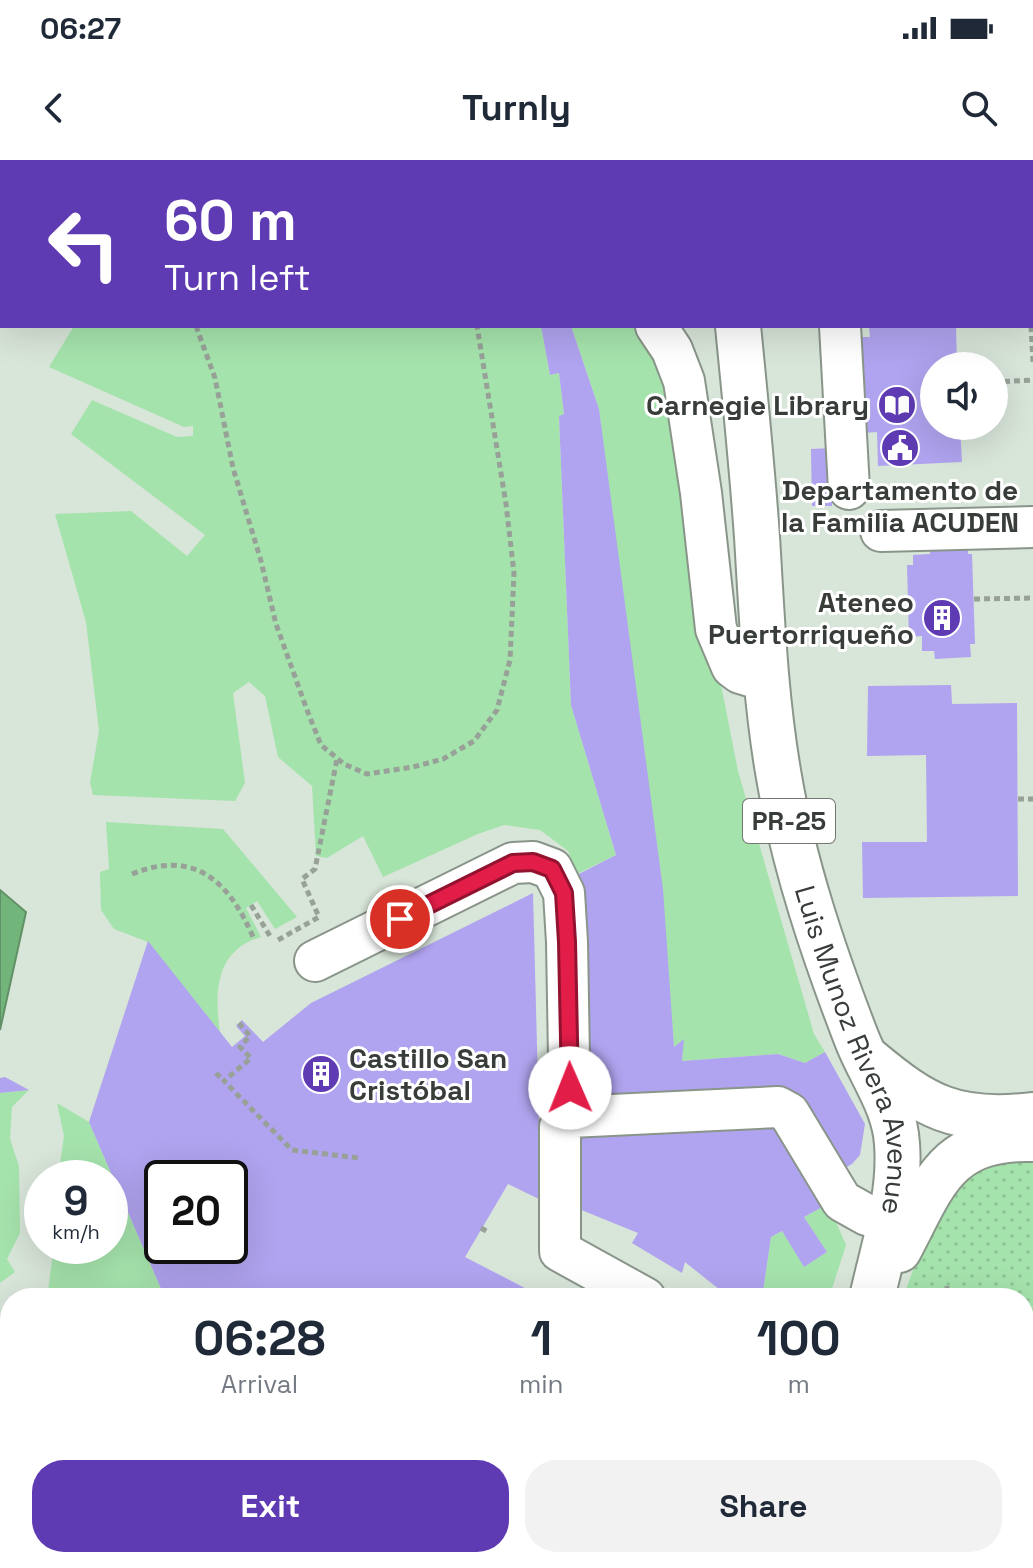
<!DOCTYPE html>
<meta charset="utf-8">
<style>
:root{--surface:#fff;--page:#f2f2f3;--text:#1f2937;--muted:#747a83;--accent:#5f3bb3}
body{margin:0;font-family:"Space Grotesk",sans-serif;background:var(--page);color:var(--text);height:100vh;display:flex;flex-direction:column;font-size:30px;white-space:nowrap}
*{box-sizing:border-box;margin:0}
p{font-size:26px;color:var(--muted)}
.icon{flex:none;width:44px;height:44px;fill:none;stroke:currentColor;stroke-width:2;stroke-linecap:round;stroke-linejoin:round}
.map{position:relative;flex:1;overflow:hidden}
.side{position:absolute;left:0px;top:1128px;width:1034px;height:280px;display:flex;flex-direction:column;background:var(--surface);border-radius:32px 32px 0 0;box-shadow:0 8px 32px #0002}
.side>*{flex:none}
.guide{position:absolute;left:0px;top:0px;width:1034px;height:168px;box-shadow:0 8px 32px #0002;background:#5f3bb3;color:#fff;overflow:hidden}
.tools{position:absolute;left:920px;top:192px;display:grid;gap:16px}
.tools a{display:grid;place-items:center;width:88px;height:88px;border-radius:50%;background:var(--surface);box-shadow:0 8px 32px #0002;font-size:40px}
.speed{position:absolute;left:24px;top:1000px;display:flex;gap:16px;font-size:40px;font-weight:700;text-align:center}
.speed>*{display:grid;place-content:center;width:104px;height:104px;border-radius:50%;background:var(--surface);box-shadow:0 8px 32px #0002;line-height:1}
.speed small{font-size:20px;font-weight:400}
.speed .limit{border:4px solid #111;border-radius:12px;background:#fff;color:#111}
.pin{position:absolute;display:grid;place-items:center;width:68px;height:68px;color:#fff;margin:-34px;border:4px solid #fff;border-radius:50%;box-shadow:0 2px 8px #0007}
.me{position:absolute;width:88px;margin:-44px;rotate:359deg;stroke-linejoin:round;filter:drop-shadow(0 0 6px #0008)}
.turn{display:flex;align-items:center;gap:28px;height:168px;padding:0 32px;font-size:36px}
.turn .icon{width:104px;height:104px;stroke-width:2.5}
.turn b{display:block;font-size:56px;line-height:68px}
.eta{display:flex;justify-content:space-evenly;align-items:center;height:136px;text-align:center}
.eta b{font-size:48px;font-weight:700;line-height:56px}
.action{display:flex;gap:16px;margin-top:auto;padding:16px 32px}
.action a{flex:1;height:92px;border-radius:32px;background:var(--accent);color:#fff;font-size:32px;font-weight:700;line-height:92px;text-align:center}
.action a+a{background:var(--page);color:var(--text)}
.status{display:flex;justify-content:space-between;align-items:center;height:56px;padding:0 40px;background:var(--surface);direction:ltr}
.status svg{height:22px;fill:currentColor}
header{display:flex;justify-content:space-between;align-items:center;height:104px;padding:0 32px;background:var(--surface);font-size:36px;font-weight:700}
.map>svg:first-child{display:block}
</style>
<div class="status"><b>06:27</b><svg viewBox="0 0 49 12"><path d="M0 12V9h3v3zM5 12V6h3v6zM10 12V3h3v9zM15 12V0h3v12zM26 1h20v11H26zM47 4h2v5h-2z"/></svg></div>
<header><svg class="icon" aria-label="back" viewBox="0 0 24 24"><path d="M15 5l-7 7 7 7"/></svg>Turnly<svg class="icon" aria-label="search" viewBox="0 0 24 24"><circle cx="10" cy="10" r="6"/><path d="M15 15l6 6"/></svg></header>
<div class="map">
<svg width="1033" height="1408" viewBox="0 0 1033 1408">
<defs>
<pattern id="garden-dots" width="8" height="8" patternUnits="userSpaceOnUse" patternTransform="scale(2)"><rect width="8" height="8" fill="#a5e3ac"/><path d="M2 2h.1M6 6h.1" fill="none" stroke="#8fc495" stroke-width="1.8" stroke-linecap="round"/></pattern>
</defs>
<rect width="100%" height="100%" fill="#d8e5d9"/>
<path fill="#a5e3ac" d="M103,0H277V2H104Z
M74,166H541L550,215L559,213L564,254L559,257L571,545L616,695L577,714L568,691L540,670L504,665L478,674L383,717L363,676L327,698L316,696L312,626L278,597L265,536L249,522L233,533L245,623L235,641L93,635L90,622L99,571L86,462L55,354L131,351L187,396L205,375L71,274L92,240L177,277L193,276V266L184,267L49,207Z
M571,166H634L646,175L671,216L717,504L738,611L814,874L825,892L805,903L778,894L682,901L683,880L674,887L599,249Z
M106,662L223,669L297,757L275,769L257,741L246,748L261,777C216,790 214,831 220,872L148,782L114,769L101,750L100,712L109,709Z
M29,930L12,947L10,979L19,1006L20,1073L7,1099L15,1112L0,1123V933Z
M57,943L89,962L165,1138H47L54,1086H110V1018H58L64,976Z
M828,1044L846,1085L829,1138H762L771,1077L782,1071L805,1106L827,1092L804,1057Z
M0,1164L10,1167V1398H200L201,1408H0V1352L8,1288L0,1268Z
M510,1398H769L767,1408H499Z"/>
<path fill="url(#garden-dots)" d="M1019,998L1033,1001V1408H982V1398H1024V1138H903C917,1099 936,1037 971,1013C986,1004 1002,1001 1019,998Z
M843,1398H872V1408H841Z"/>
<path fill="#72b57a" stroke="#619166" stroke-width="2" d="M0,730L26,752L0,870Z"/>
<path fill="#b0a3ef" fill-rule="evenodd" d="M541,166H571L599,249L663,729L674,887L684,879L682,901L778,894L805,903L825,892L865,964L860,995L852,1004L843,1009L802,945L579,942L573,717L616,695L571,545L559,256L564,254L559,213L550,215Z
M869,166H956L957,206H934V266H960L962,302L878,306L877,272L862,273L857,177H870Z
M832,288V346H812L811,289Z
M968,382V394H972L975,484H970L971,497L935,499L934,491H922V476L909,477L907,405H913V395L930,394V383Z
M951,525L952,544L1017,543L1018,736L863,738L862,682H927L926,595L867,596L868,526Z
M533,733L541,1040L508,1024L465,1097L544,1138H165L89,962L148,781L232,887L245,876L236,866L242,860L263,882L311,843ZM162,1018H230V1086H162Z
M5,917L29,930L0,933V918Z
M776,962L828,1044L804,1057L827,1092L804,1107L782,1071L771,1077L762,1138H715L720,1130L685,1102L682,1113L632,1083L638,1073L579,1049L580,972Z
M200,1398H510L499,1408H201Z
M872,1398H982V1408H872Z"/>
<g fill="none" stroke-linecap="round" stroke-linejoin="round">
<g stroke="#8a958a" stroke-width="44">
<path id="minor" d="M656,0L657,2
M1032,91L1033,90
M656,166L672,190L684,221L701,333L716,469L732,507L740,513L766,521
M840,166L849,329
M881,371L1033,367
M315,801L513,703L533,702L552,709L564,733L567,782L570,957
M645,1138L560,1091V967L570,957L778,947L789,953L842,1041L867,1055L889,1061
M1024,1333L1033,1322
M994,1408L996,1398"/>
</g>
<g stroke="#8a958a" stroke-width="48">
<g id="major">
<path d="M713,0V2"/>
<path id="s1" d="M738,166C745,236 752,306 757,377C762,457 765,538 779,617C794,706 824,794 856,877C869,912 895,945 897,984C901,1035 883,1088 872,1138"/>
<path d="M869,900C925,947 956,964 1032,955"/>
<path d="M899,1090C934,1024 945,977 1033,979"/>
<path d="M790,1408L793,1398"/>
</g>
</g>
<path stroke="#97a198" stroke-width="5" stroke-dasharray="6 4" stroke-linecap="butt" d="M143,0L144,2
M266,0L267,2
M1024,0V2
M196,166L215,218L233,308L261,401L276,464L307,550L321,585L344,604L367,614L413,607L443,599L474,581L497,550L510,500L514,413L506,344L477,166
M1031,166L1033,202
M994,222L1033,220
M974,439L1033,438
M1018,639H1033
M132,714C196,688 230,723 254,779
M251,745L270,776
M278,780L319,757L302,719L315,709L337,599
M239,863L250,876L240,887L251,898L224,921L292,990L359,998
M216,913L224,921
M481,1068L488,1072
M947,1126V1138
M1024,1229H1033
M838,1408L840,1398"/>
<use href="#minor" stroke="#fff" stroke-width="40"/>
<use href="#major" stroke="#fff" stroke-width="44"/>
</g>
<g fill="none" stroke-linecap="round" stroke-linejoin="round">
<g stroke="#92132f" stroke-width="20">
<path id="route" d="M400,759L513,703L533,702L552,709L564,733L567,782L570,928"/>
</g>
<use href="#route" stroke="#e11d48" stroke-width="14"/>
</g>
<defs>
<g id="library-disc" transform="scale(2)"><circle r="9.5" fill="#5f3bb3" stroke="#fff"/><path d="M-6-4Q-3-5.5-.7-3.5V5Q-3 3-6 4ZM6-4Q3-5.5 .7-3.5V5Q3 3 6 4Z" fill="#fff"/></g>
<g id="civic-disc" transform="scale(2)"><circle r="9.5" fill="#5f3bb3" stroke="#fff"/><path d="M-.6-6.5H3V-4.5H.6V-3L4-1V1h2V6H-6V1h2V-1L-.6-3ZM-1.2 2.5V6h2.4V2.5Z" fill="#fff"/></g>
<g id="building-disc" transform="scale(2)"><circle r="9.5" fill="#5f3bb3" stroke="#fff"/><path d="M-4-6H4V6H1V3H-1V6H-4ZM-2.5-4.3h1.7v1.8h-1.7ZM.8-4.3h1.7v1.8H.8ZM-2.5-1h1.7V.8h-1.7ZM.8-1h1.7V.8H.8Z" fill="#fff"/></g>
</defs>
<g fill-rule="evenodd">
<use href="#library-disc" x="897" y="245"/>
<use href="#civic-disc" x="900" y="288"/>
<use href="#building-disc" x="942" y="458"/>
<use href="#building-disc" x="321" y="914"/>
</g>
<g text-anchor="middle" stroke-width="6" stroke-linejoin="round" paint-order="stroke">
<rect fill="#fff" stroke="#747774" stroke-width="2" x="743" y="639" width="92" height="44" rx="6"/>
<g font-size="26" font-weight="bold" fill="#383d39">
<text x="789" y="670">PR-25</text>
</g>
<g font-size="28" font-weight="bold" fill="#383d39" stroke="#fff" text-anchor="end">
<text x="869" y="255">Carnegie Library</text>
<text x="900" y="340" text-anchor="middle">Departamento de<tspan x="900" dy="32">la Familia ACUDEN</tspan></text>
<text x="914" y="452">Ateneo<tspan x="914" dy="32">Puertorriqueño</tspan></text>
<text x="349" y="908" text-anchor="start">Castillo San<tspan x="349" dy="32">Cristóbal</tspan></text>
</g>
<g font-size="28" fill="#383d39" stroke="#fff">
<text dy="10" stroke="none"><textPath href="#s1" startOffset="738">Luis Munoz Rivera Avenue</textPath></text>
</g>
</g>
</svg>
<div class="tools">
<a><svg class="icon" aria-label="sound" viewBox="0 0 24 24"><path d="M4 9h4l5-4v14l-5-4H4zM17 9q2 3 0 6"/></svg></a>
</div>
<div class="speed"><div>9<small>km/h</small></div><div class="limit">20</div></div>
<div class="pin" style="left:400px;top:759px;background:#d93025"><svg class="icon" aria-label="arrive" viewBox="0 0 24 24"><path d="M6 21V4h12l-3 4 3 4H6"/></svg></div>
<svg class="me" style="left:570px;top:928px" viewBox="-20 -20 40 40"><circle r="19" fill="#fff"/><path d="M0-13L10 11 0 6-10 11z" fill="#e11d48"/></svg>
<div class="guide">
<div class="turn"><svg class="icon" aria-label="left" viewBox="0 0 24 24"><path d="M17 20v-9H6M10 6l-5 5 5 5"/></svg><div><b>60 m</b>Turn left</div></div>
</div>
<section class="side">
<div class="eta">
<div><b>06:28</b><p>Arrival</p></div>
<div><b>1</b><p>min</p></div>
<div><b>100</b><p>m</p></div>
</div>
<div class="action"><a>Exit</a><a>Share</a></div>
</section>
</div>
